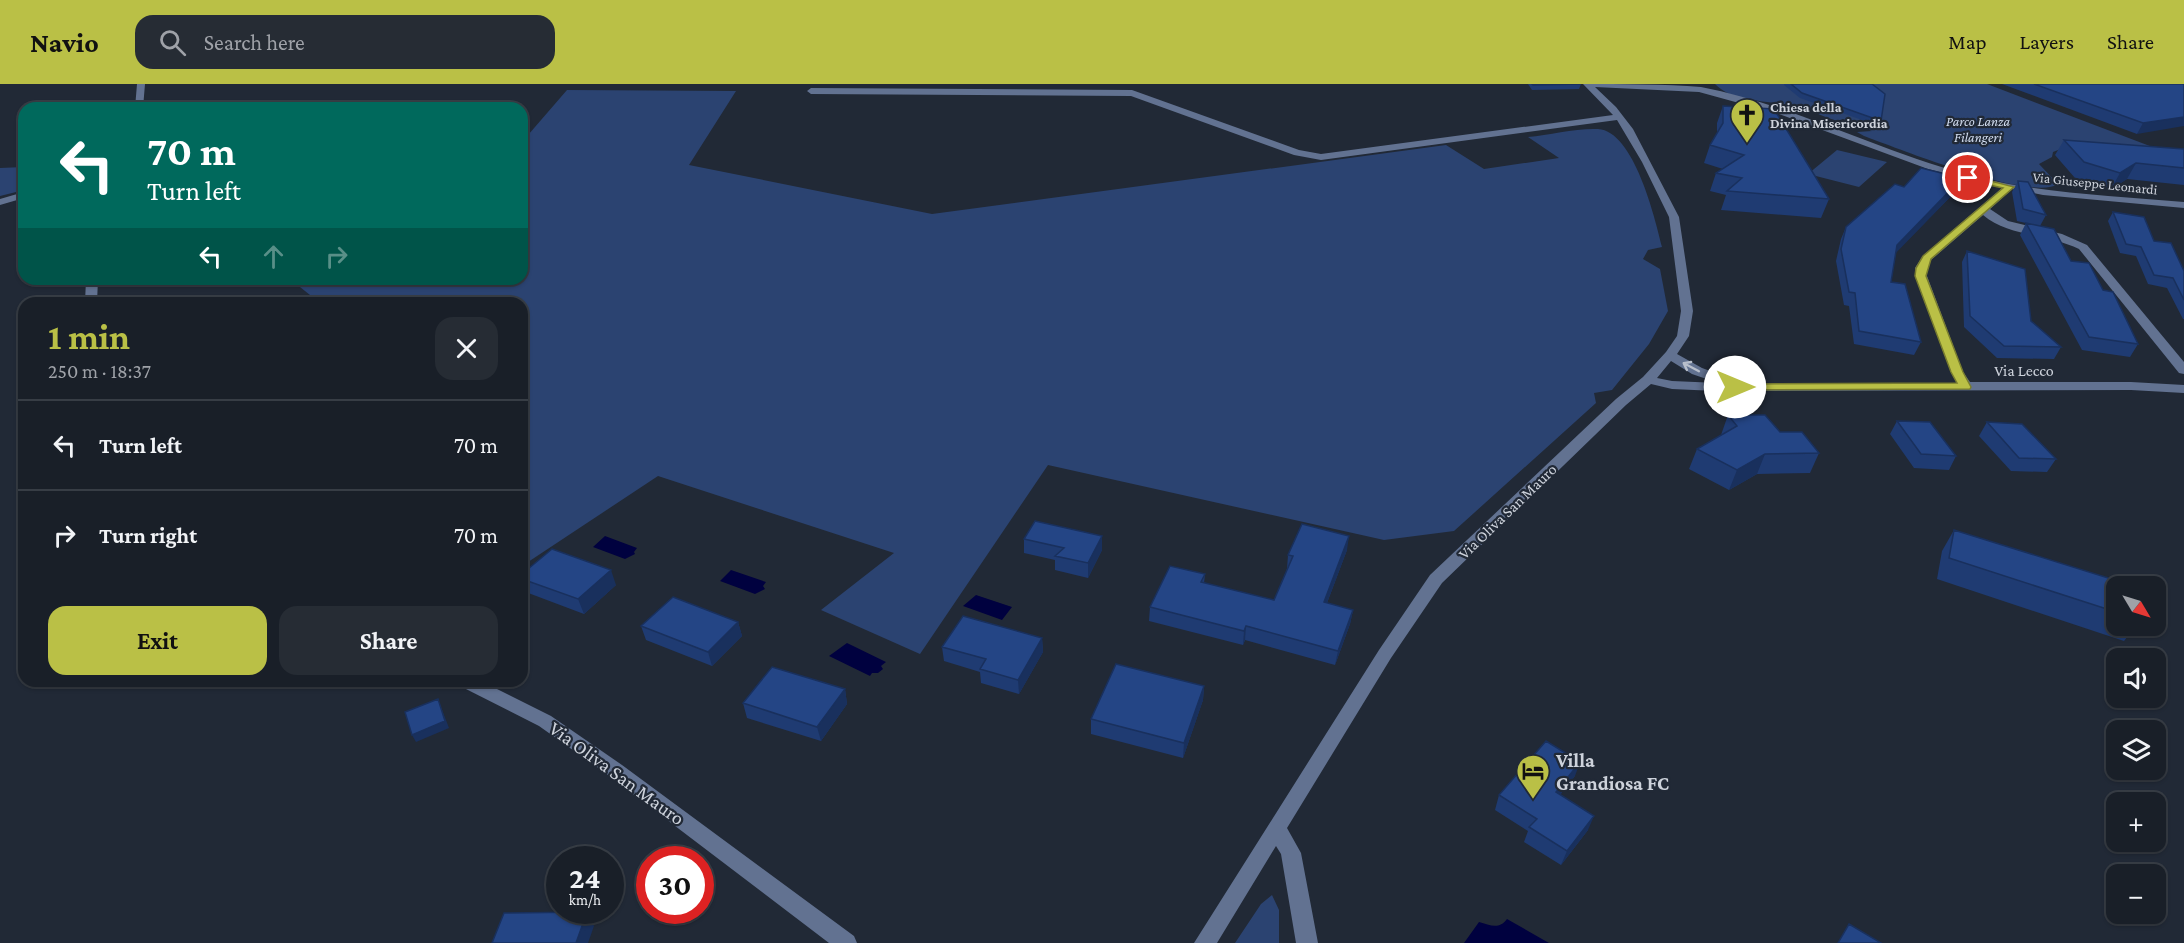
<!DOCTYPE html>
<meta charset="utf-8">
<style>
:root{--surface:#191f28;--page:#262c34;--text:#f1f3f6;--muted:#9fa2a8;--line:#373d45;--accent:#bac046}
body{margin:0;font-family:"Crimson Pro",serif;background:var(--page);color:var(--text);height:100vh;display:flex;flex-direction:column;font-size:22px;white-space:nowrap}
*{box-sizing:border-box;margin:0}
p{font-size:20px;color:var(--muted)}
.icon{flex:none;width:33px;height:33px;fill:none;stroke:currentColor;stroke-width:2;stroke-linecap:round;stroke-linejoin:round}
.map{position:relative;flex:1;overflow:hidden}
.sheet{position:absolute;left:18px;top:213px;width:510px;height:390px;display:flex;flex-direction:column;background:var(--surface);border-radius:18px;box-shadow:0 2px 4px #0004,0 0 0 2px var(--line)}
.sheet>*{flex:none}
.top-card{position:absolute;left:18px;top:18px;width:510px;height:183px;border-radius:18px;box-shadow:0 2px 4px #0004,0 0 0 2px var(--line);background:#00695c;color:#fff;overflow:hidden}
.needle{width:39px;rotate:128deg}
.controls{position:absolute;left:2106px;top:492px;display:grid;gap:12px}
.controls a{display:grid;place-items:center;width:60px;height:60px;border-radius:12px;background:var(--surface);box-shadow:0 2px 4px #0004,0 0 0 2px var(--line);font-size:30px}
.speed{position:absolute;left:546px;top:762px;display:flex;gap:12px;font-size:30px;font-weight:700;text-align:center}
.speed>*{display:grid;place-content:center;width:78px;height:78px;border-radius:50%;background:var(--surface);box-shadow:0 2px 4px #0004,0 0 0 2px var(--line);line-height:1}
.speed small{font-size:15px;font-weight:400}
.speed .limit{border:9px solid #d22;background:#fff;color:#111}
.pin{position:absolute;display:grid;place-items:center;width:51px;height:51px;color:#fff;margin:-26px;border:3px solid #fff;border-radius:50%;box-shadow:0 2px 6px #0007}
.me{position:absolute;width:66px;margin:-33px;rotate:90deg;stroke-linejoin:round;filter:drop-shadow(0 0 4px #0008)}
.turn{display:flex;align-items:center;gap:21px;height:126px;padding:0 30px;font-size:27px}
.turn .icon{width:78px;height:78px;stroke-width:2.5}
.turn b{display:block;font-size:42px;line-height:51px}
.lanes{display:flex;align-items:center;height:57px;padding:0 30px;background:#0003;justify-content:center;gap:30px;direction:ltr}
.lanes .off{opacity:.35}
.round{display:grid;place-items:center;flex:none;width:63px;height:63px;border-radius:18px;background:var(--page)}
.overview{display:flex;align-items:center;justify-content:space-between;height:102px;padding:0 30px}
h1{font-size:36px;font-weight:700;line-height:45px;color:var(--accent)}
.action{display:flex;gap:12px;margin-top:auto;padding:12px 30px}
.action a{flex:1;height:69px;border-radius:18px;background:var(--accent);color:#111;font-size:24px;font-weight:700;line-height:69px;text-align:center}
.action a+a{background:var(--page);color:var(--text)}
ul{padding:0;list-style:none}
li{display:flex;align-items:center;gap:18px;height:90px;padding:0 30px;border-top:2px solid var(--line)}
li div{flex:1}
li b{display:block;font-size:22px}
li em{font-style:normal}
header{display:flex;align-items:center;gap:36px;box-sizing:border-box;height:84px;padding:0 30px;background:var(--accent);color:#111}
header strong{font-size:28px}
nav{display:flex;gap:33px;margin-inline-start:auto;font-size:21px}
.search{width:420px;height:54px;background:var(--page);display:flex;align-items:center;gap:15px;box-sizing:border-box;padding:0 21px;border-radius:18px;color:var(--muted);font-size:22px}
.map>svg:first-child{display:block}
</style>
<header>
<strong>Navio</strong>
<div class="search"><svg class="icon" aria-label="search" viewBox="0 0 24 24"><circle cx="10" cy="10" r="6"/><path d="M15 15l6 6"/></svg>Search here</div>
<nav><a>Map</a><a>Layers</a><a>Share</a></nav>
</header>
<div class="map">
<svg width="2184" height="859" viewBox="0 0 2184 859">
<rect width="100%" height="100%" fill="#212936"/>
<path fill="#2b4371" d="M1715,0H1987L2184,75L2063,64L2053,68L2052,73L2039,80L2058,100C2031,118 1897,64 1864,52L1857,48L1872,47L1843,35L1837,37C1820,31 1804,24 1787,21C1764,16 1732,18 1715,0Z
M567,6L736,7L689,81L932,130L1446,61L1484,85L1559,74L1528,53C1550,51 1576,44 1598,45C1634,47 1655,134 1662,163L1648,166L1643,175L1660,185L1668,227L1649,260L1612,306L1594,309L1596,319L1454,447L1384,456L1048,381L920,570L821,526L894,469L658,392L522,482V219H320L290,195H522V58Z
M1837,66L1887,78L1859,103L1808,90Z
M24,83V106L0,112V84Z
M1272,811L1279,826V859H1235L1261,820Z"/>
<path fill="#00013f" d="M605,452L637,464L634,468L635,470L625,475L593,463Z
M731,486L766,498L763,502L765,505L755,510L720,497Z
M976,511L1012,523L1002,536L963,522Z
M847,559L886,578L881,582L883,585L878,589H872L870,592L829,572Z
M1507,835L1549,859H1464L1479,838C1490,841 1499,846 1507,835Z"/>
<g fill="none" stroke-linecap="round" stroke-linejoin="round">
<path fill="#627291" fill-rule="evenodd" d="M137,0H145L143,24H135Z
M1583,0C1619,0 1666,0 1701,3C1798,22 1886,71 1981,94C2047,110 2117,112 2184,118V124L2043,111L2012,105L1990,125L2008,137L2062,150L2087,161L2184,278V290L2179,289L2079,165C2049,150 2009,153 1983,131L1931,176L1927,184V192L1963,288L1970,298H2131L2184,301V309L2131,306L1716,307L1672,305L1651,300L1626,321L1442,499L1391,574L1287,744L1301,769L1318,859H1296L1281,770L1276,762L1217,859H1194L1379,566L1430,491L1616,315L1643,293L1666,268L1677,252L1681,227L1669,133L1642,78L1617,36L1321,76L1294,71L1131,12L811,10L807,7L811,4L1132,6L1299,66L1321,70L1613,31ZM1595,3L1699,8L1779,30L1928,85L2002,104L1923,172L1915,184V192L1951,288L1957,299H1736L1735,296L1702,284L1677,270L1689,252L1693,227L1679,133L1633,45L1616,23ZM1671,277L1692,290L1718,299L1672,297L1657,294Z
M24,108V114L0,121V115Z
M86,195H98L97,219H85Z
M457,597H481L551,632L622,681L854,852L857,859H829L608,691L539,642L460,602Z"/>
</g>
<path fill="#1f3b72" d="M1528,0H1581L1579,5L1532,6Z
M1784,0H1872L1881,37L1879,42L1800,14L1784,1Z
M2002,0H2184L2137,50Z
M1723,22L1829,115L1821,134L1721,126L1726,111L1710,107L1716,89L1723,85L1704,79L1710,61L1717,50V39Z
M2064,56L2184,65V101L2127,95L2111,105L2075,94L2055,71Z
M2018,97L2046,131L2040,142L2071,177L2103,206L2138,260L2130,273L2082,266L2020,151L2026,139L2017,137L2012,108Z
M1904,103L1957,106L1896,168L1891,198L1921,258L1914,271L1854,260L1849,222L1844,221L1836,177L1841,155L1846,143Z
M2113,128L2154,157L2184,187V235H2183L2167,204L2148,200L2136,172L2120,169L2108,137Z
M1967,167L2031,237L2061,263L2054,275L1997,274L1964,243L1962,178Z
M1728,331L1780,348L1819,369L1810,389L1757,390L1729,406L1689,385L1697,365L1721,351Z
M1897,337L1956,372L1949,386L1914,384L1890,350Z
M1987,338L2056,375L2047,388L2011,387L1979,352Z
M1954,446L2116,502V542H2136L2124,557L1937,495L1942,467Z
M1102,452V466L1088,494L1055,486V476L1024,469V455Z
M1347,466L1327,519L1353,526L1350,540L1335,581L1245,556L1243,561L1149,537L1150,523L1205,490L1204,499L1274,516L1287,485L1288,471Z
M522,490L616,501L584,530L523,507L522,504Z
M738,538L742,552L712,582L646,556L641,542Z
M1042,554L1043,568L1019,610L981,599L980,588L944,577L942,563Z
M1204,602L1203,616L1183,674L1091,650V635Z
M845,605L847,620L821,657L747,634L743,619Z
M1575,692L1560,711L1588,746L1561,781L1524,758L1528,747L1495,726L1499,711Z"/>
<path fill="#19305d" d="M2184,33V42L2137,50L2143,39Z
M2136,79L2127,95L2111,105L2120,89Z
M1962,94L1957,106L1892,173L1897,161Z
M1765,370L1757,390L1729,406L1737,386Z
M1102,452V466L1088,494V479Z
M1349,452L1347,466L1322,532L1324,518Z
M611,486L616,501L584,530L578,515Z
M1353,526L1350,540L1335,581L1338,567Z
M738,538L742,552L712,582L708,568Z
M1246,542L1245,556L1243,561L1244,547Z
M1042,554L1043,568L1019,610L1018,596Z
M1204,602L1203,616L1183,674L1184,659Z
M845,605L847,620L821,657L817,643Z
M438,615L441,623L449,644L416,658L412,651Z
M1580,678L1575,692L1550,723L1556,708Z
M1594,732L1588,746L1561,781L1567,767Z
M587,828L594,842L588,859H576Z"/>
<path fill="#244585" stroke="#19305d" stroke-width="1.5" d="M1532,0H1581L1533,1Z
M1791,0H1872L1885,10L1881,37L1802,9Z
M2034,0H2184V33L2143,39Z
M1723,22L1774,25L1829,115L1727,107L1742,94L1716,89L1744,71L1710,61L1723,39Z
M2064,56L2184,65V84L2136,79L2120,89L2084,78Z
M1921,84L1962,94L1897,161L1891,198L1905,200L1921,258L1859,247L1855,209L1849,208L1841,165L1846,143L1895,100L1904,103Z
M2018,97L2028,98L2046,131L2023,125Z
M2113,128L2144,133L2154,157L2171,159L2184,187V216L2173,194L2154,191L2141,163L2126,160Z
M2026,139L2054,145L2071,177L2089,179L2103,206L2113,208L2138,260L2089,253Z
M1967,167L2025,185L2031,237L2061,263L2004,262L1970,232Z
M1728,331H1765L1780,348H1802L1819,369L1765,370L1737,386L1697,365L1737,342Z
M1897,337L1930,338L1956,372L1921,370Z
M1987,338L2022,340L2056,375L2019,374Z
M1035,437L1102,452L1088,479L1055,472L1064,464L1024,455Z
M1302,440L1349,452L1324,518L1353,526L1338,567L1246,542L1244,547L1150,523L1170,482L1205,490L1201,498L1274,516L1293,472L1288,471Z
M1954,446L2134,502H2116V528L1949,474Z
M552,465L611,486L578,515L522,495V490Z
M673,513L738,538L708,568L641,542Z
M963,532L1042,554L1018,596L980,585L986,575L942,563Z
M1116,580L1204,602L1184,659L1091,635Z
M772,583L845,605L817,643L743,619Z
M438,615L445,637L412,651L405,628Z
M1546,657L1580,678L1556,708L1594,732L1567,767L1529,743L1537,735L1499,711Z
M587,828L576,859H492L504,829Z
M1849,840L1881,859H1838Z"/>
<defs><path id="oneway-shaft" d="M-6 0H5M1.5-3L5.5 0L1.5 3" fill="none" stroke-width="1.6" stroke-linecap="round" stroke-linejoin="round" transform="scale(1.5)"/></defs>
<use stroke="#b8bfcc" href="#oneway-shaft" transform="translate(1691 283) rotate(-152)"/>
<path fill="#bac046" stroke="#797d2e" stroke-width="1.5" d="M1968,91L2014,103L1931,175L1926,192L1963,288L1971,303L1970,305L1731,306V301L1735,300L1957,299L1951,288L1915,192L1916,184L1923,172L2003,104L1965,96V92Z"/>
<defs>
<g id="church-pin" transform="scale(1.725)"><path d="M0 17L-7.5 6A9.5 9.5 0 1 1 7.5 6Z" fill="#bac046" stroke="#212936"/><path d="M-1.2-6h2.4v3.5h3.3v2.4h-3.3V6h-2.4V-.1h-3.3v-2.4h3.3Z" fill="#111"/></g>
<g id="hotel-pin" transform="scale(1.725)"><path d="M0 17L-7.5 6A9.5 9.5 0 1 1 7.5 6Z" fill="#bac046" stroke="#212936"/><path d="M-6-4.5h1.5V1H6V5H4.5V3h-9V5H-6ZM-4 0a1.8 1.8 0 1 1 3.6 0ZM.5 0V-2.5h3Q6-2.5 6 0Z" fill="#111"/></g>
</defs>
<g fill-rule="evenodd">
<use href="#church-pin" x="1747" y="31"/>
<use href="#hotel-pin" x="1533" y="687"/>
</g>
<g text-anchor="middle" stroke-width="4.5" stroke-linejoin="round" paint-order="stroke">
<g font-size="14" font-weight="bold" fill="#cdd2db" stroke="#212936" text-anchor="start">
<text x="1770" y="28">Chiesa della<tspan x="1770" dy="16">Divina Misericordia</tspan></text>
</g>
<g font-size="14" font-style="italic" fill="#d2ddf0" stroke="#212936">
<text x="1978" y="42">Parco Lanza<tspan x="1978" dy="16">Filangeri</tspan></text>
</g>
<g font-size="14" fill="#cdd2db" stroke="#212936">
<text transform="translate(2095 99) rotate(6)" y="5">Via Giuseppe Leonardi</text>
</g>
<g font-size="16" fill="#cdd2db" stroke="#212936">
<text x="2024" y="292">Via Lecco</text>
<text transform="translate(1507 427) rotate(-44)" y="6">Via Oliva San Mauro</text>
</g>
<g font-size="20" font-weight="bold" fill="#cdd2db" stroke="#212936" text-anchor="start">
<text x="1556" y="683">Villa<tspan x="1556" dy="23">Grandiosa FC</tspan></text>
</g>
<g font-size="20" fill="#cdd2db" stroke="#212936">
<text transform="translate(617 689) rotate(36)" y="7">Via Oliva San Mauro</text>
</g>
</g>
</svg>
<div class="controls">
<a><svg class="needle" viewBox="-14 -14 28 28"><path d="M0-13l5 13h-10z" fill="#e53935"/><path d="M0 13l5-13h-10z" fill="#9fa2a8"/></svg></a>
<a><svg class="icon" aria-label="sound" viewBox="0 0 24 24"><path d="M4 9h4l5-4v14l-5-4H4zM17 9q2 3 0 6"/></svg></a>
<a><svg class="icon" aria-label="layers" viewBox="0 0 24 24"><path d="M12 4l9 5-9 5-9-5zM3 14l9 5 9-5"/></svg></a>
<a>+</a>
<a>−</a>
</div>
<div class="speed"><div>24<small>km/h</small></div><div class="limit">30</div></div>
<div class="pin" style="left:1968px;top:94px;background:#d93025"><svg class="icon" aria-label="arrive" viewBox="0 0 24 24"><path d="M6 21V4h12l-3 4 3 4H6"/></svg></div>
<svg class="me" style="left:1735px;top:303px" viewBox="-20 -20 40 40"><circle r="19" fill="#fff"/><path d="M0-13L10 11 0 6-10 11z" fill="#bac046"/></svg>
<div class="top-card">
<div class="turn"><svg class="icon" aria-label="left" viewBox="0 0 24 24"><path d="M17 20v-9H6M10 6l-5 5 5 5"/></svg><div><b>70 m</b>Turn left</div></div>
<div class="lanes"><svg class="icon" aria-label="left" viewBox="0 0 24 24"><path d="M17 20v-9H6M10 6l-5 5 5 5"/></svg><svg class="icon off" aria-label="ahead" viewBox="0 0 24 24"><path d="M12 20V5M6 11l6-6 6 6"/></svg><svg class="icon off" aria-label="right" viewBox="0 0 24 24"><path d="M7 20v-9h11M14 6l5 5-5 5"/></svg></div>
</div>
<section class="sheet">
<div class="overview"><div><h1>1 min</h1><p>250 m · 18:37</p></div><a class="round"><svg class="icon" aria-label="close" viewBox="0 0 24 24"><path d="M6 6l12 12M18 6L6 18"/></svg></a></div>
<ul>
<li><svg class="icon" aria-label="left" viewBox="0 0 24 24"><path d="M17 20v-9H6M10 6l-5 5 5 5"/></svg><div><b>Turn left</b></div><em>70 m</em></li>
<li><svg class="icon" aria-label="right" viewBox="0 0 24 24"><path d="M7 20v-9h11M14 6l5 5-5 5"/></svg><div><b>Turn right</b></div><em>70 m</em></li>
</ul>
<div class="action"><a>Exit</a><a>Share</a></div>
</section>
</div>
